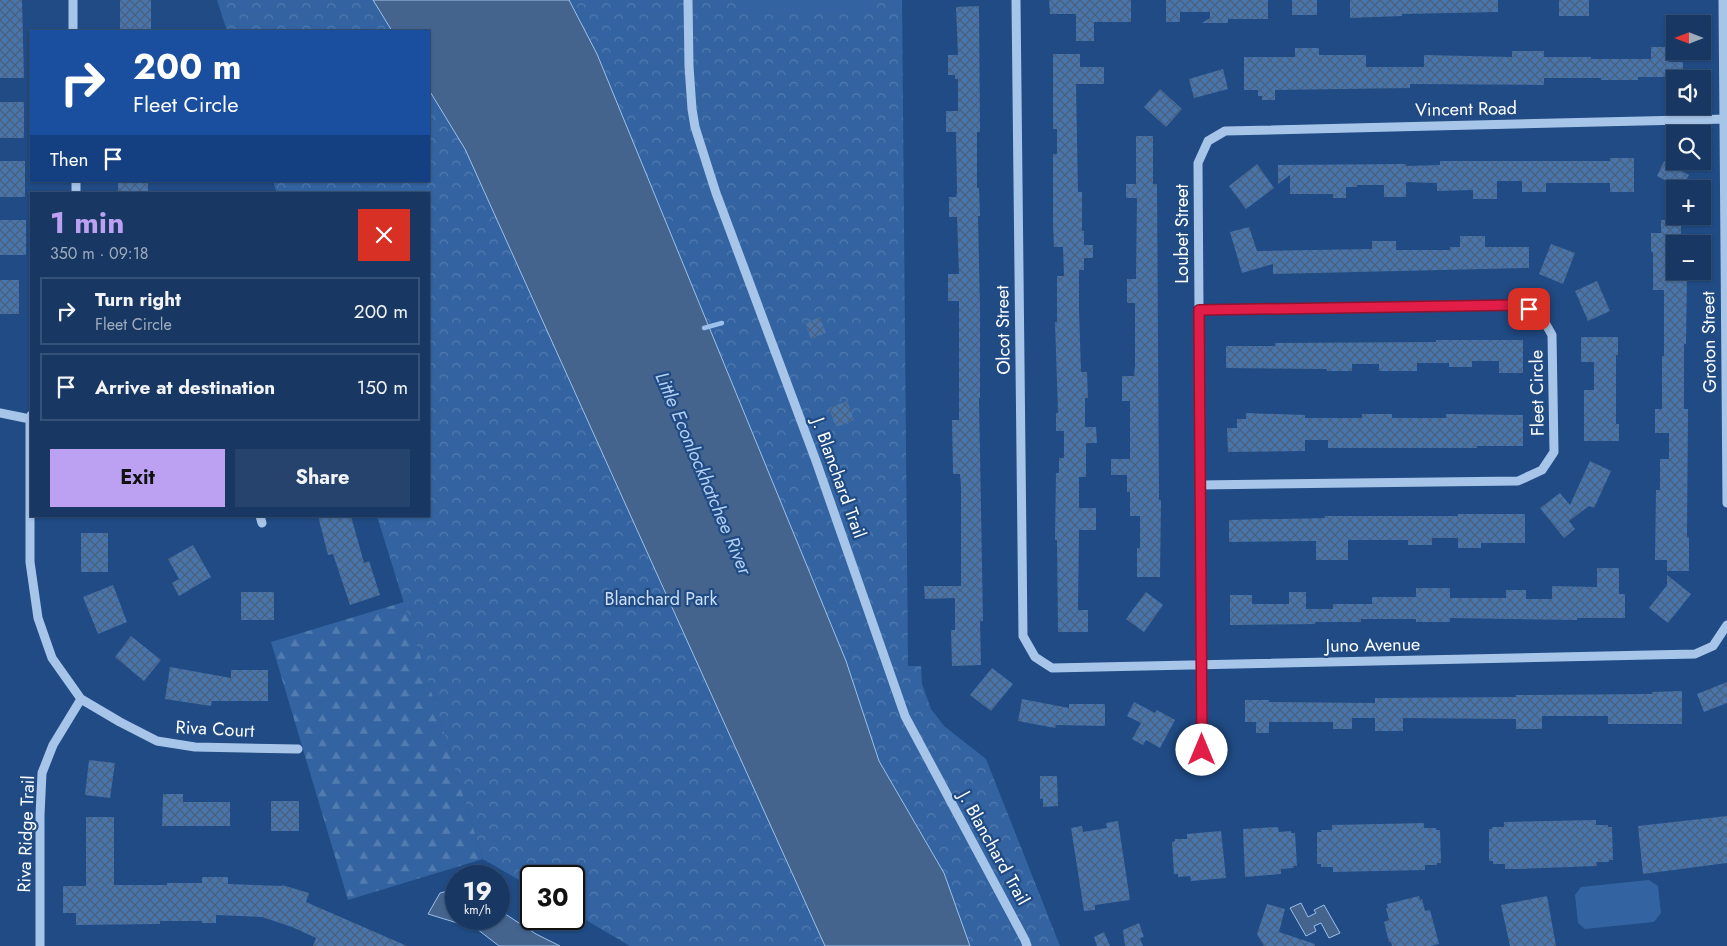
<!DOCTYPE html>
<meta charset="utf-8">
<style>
:root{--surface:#183863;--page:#25436c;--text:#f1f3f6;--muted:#9facbe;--line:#365278;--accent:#bca0f2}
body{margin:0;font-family:Jost,sans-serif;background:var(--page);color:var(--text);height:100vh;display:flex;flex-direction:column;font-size:19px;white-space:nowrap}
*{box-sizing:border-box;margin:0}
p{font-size:16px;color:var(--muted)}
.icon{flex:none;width:28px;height:28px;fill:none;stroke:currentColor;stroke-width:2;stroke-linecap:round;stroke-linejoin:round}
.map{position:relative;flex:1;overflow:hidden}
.panel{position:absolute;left:30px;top:192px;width:400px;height:325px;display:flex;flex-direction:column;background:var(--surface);border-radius:0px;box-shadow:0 1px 4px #0004,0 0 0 1px var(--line)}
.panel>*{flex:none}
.banner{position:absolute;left:30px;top:30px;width:400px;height:152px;border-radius:0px;box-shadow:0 1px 4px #0004,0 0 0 1px var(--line);background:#1a4fa0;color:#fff;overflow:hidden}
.needle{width:32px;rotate:270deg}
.buttons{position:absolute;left:1666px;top:15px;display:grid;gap:10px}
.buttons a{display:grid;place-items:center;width:45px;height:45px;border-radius:0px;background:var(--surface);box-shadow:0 1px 4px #0004,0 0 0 1px var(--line);font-size:25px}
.speed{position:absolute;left:445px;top:865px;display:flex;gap:10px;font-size:25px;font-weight:700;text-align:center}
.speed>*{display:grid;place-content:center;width:65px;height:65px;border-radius:50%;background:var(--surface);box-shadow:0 1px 4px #0004,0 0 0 1px var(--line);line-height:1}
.speed small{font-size:12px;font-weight:400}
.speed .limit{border:2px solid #111;border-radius:8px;background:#fff;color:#111}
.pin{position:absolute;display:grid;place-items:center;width:42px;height:42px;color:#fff;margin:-21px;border-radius:10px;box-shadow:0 2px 8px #0006}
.me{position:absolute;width:55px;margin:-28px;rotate:0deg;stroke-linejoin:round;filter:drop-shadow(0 0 4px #0008)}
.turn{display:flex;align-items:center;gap:18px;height:105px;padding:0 20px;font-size:22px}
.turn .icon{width:65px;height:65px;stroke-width:2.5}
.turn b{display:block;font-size:35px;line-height:42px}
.then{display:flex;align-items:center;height:48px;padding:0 20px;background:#0003;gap:10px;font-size:19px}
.round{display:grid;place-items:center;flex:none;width:52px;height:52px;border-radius:0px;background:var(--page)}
.summary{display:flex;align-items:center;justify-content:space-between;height:85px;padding:0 20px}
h1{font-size:30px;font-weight:700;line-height:38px;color:var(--accent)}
.cta{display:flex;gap:10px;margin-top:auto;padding:10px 20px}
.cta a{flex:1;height:58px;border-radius:0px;background:var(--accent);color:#111;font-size:20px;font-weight:700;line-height:58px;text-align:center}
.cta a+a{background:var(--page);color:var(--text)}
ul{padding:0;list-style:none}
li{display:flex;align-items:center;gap:15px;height:68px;margin:0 10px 8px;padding:0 10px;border:2px solid var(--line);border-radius:0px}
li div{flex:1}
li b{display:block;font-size:19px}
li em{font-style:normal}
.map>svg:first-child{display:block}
</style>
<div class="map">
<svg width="1727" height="946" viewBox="0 0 1727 946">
<defs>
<pattern id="forest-firs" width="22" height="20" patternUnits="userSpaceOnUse" patternTransform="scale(1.25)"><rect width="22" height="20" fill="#3364a1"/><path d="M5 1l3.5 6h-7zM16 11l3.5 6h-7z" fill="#527baf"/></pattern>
<pattern id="park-crowns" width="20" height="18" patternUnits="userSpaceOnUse" patternTransform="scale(1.25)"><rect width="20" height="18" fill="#3364a1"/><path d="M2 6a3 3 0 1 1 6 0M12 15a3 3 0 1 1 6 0" fill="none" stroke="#527baf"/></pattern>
<pattern id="building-cross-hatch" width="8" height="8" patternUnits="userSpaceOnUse" patternTransform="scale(1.25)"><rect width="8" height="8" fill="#4875ac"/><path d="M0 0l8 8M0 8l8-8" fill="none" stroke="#4a607c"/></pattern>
</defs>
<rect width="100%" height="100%" fill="#204b84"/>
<path fill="url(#forest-firs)" d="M404,602L483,859L348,900L271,642Z"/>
<path fill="url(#park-crowns)" d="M217,0H902L908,666H921L922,684L931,709L944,726L986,759L1060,946H630L574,913V876H531V887L483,859L377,516H429V194H277L273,181H429V31H227Z"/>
<path fill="#3364a1" d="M742,0H875V11H742Z
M1649,880L1658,886L1661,913L1654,922L1585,929L1578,923L1575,895L1581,887Z"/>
<path fill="#44648e" stroke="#9bc0eb" d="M373,0H569L597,54L846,661L879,761L944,873L970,946H825L465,149L429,90V31H392Z
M456,889V919H499V910L536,934L560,946H499L477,929L428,914L440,893Z
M1301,903L1308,917L1316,913L1314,910L1324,905L1340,933L1329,938L1321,923L1314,926L1316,931L1306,936L1290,908Z"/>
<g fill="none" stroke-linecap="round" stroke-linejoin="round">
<path stroke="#9bc0eb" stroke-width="4.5" d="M704,328L722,323"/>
</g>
<path fill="url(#building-cross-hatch)" d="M0,0H22L24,78H0Z
M120,0H151V29H120Z
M1049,0H1131V22H1094V41H1076V14H1050Z
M1166,0H1268V19H1228V23H1202L1210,18V12H1180V22H1166Z
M1292,0H1317V15H1292Z
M1350,0H1498V12L1402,14V16L1350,18Z
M1559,0H1589V16H1559Z
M979,6L980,132H977V188H979L980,216H978L980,309V398H979L983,621H980L981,665L952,666L951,630H955V598L925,599L924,586H961V487L960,474H953L952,420H959V301H948V274H959L957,217H949V197H956L957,193L956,132H946V111H958V79H955V75H948V55H958L956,7Z
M1651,47H1669V62H1683V77H1638V80H1601V78H1544V85L1410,84V88L1275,90V100H1262V96H1258V90H1244V57H1295V48H1319V55H1366V67H1424V55L1512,57V51H1544V57H1591V59H1651Z
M1053,54H1080V67H1104V84H1076L1078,192H1082V231H1084V245H1093V258H1084V270H1079V310L1081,372H1087L1088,398H1085V427H1096L1097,443H1086V477H1079V508H1096V530H1079L1078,610H1088V632H1058L1057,540H1055L1056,473H1059V458H1064V431H1056V413H1058L1055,322H1057V276H1064L1063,247H1054L1053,225V154H1057V129H1053Z
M1223,69L1228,89L1194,98L1189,79Z
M1160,89L1182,109L1166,127L1144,107Z
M0,102H24V138H0Z
M1136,136H1153V184H1157L1159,500H1161L1160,577H1137V548H1140V516H1130V492H1127V475H1111V459H1130V401H1122V376H1134L1135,366V303H1127V279H1136L1137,198H1126V184H1136Z
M1610,158H1634V192H1610V183H1546V192H1522V181H1497V199H1473V190L1437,191V183L1406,182V197H1384V185H1357V187H1346V198H1333V194H1290V175L1278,184V165L1406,164V166L1440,165V161H1610Z
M0,161H25V197H0Z
M1664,161L1689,175L1682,189L1657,176Z
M1257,164L1274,188L1246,209L1229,186Z
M118,181H148V194H118Z
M0,220H26V255H0Z
M1661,220H1681V244H1675V274H1687L1686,344H1684V409H1688L1687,537H1689V571H1667V560H1655L1656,490H1660V459H1669V433H1655V409H1662V356H1664V290H1653V252H1651V233H1661Z
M1249,227L1257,251L1372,249V241H1396V250H1450V247H1460V236H1485V247H1529V268L1273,274V264L1242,273L1230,232Z
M1551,244L1575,253L1563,284L1539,274Z
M0,280H19V314H0Z
M1597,281L1610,311L1588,321L1575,291Z
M820,317L826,333L811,339L805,323Z
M1581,337H1618V355H1616V424H1619V441H1584V390H1594V362H1581Z
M1436,340H1523V373H1499V361H1472V367H1449V363H1417V371H1379V364H1352V371H1327V369L1226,368V346H1275V343L1436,342Z
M847,401L854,420L836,427L829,408Z
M1246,413L1305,415V418H1362V414H1392V418H1446V414L1523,415V446H1477V448H1328V440H1305V451L1228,452L1227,428H1237V419H1246Z
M1590,461L1611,471L1594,508L1589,506L1569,521L1575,529L1564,538L1540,508L1560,493L1570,505Z
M1458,514H1525V543H1481V548H1458V538H1432V545H1408V540H1348V560H1316V541L1229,542V520L1325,518V516H1458Z
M318,516H351L364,563L369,561L380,595L350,605L333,554L328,555Z
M81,533H108V572H81Z
M193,545L211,577L179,596L172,583L179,579L168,559Z
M1597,568H1619V594H1625V618H1577V620L1450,618V622H1416V619H1361V622H1315V624L1230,625V595H1252V604H1289V592H1306V609H1333V604H1372V597H1416V588H1450V598H1506V590H1526V599H1552V586L1597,587Z
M1667,575L1691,594L1668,623L1649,608L1667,585Z
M113,585L127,622L98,634L83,597Z
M241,592H274V620H241Z
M1146,592L1163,605L1144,632L1126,619Z
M131,636L161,660L144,681L115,657Z
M170,667L231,678V670H268V701H212L211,706L165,699Z
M992,668L1013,684L991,711L970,695Z
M1727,682V703L1704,712L1697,694Z
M1682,691V724H1608V716H1542V729H1516V719L1403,718V731H1375V718H1352V729H1333V722H1269V733H1256V722H1245V700H1269V702L1375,703V698L1516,697V695L1652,694V692Z
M1022,699L1069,708V704H1105V726L1056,725L1055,728L1018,721Z
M1134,702L1155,713L1157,710L1175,720L1160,748L1146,740L1143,745L1132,739L1141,723L1127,716Z
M89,760L115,763L110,798L85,795Z
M1040,776H1057L1058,806L1043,807V799H1040Z
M163,794H183V802H230V826H162Z
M271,801H299V831H271Z
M1727,816V863L1643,874L1638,826Z
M86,817H114V885H167V883H202V877H228V884L282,886V885L309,893L306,902L407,946H313L316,938L292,927L262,917L216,915V923H202V921H160V924L76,925V913H63V886H86Z
M1596,820V825H1608V827H1612L1613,860H1609V862H1596L1597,866L1519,869H1505V864H1493V861H1489V829H1492V827H1504V822Z
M1118,821L1130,900L1095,905V910L1084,911L1071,828L1082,826L1083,832L1107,828L1106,823Z
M1424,823V828H1436V830H1440L1441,863H1437V865H1425V870L1333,872V867H1321V864H1317V832H1321V830H1332V825Z
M1278,827L1279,832L1291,831V833H1295L1297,866H1293L1294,868L1281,869V874L1245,877L1243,829Z
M1221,831L1226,878L1191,881L1190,876L1178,877V874H1174L1172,842L1175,841V839H1187V834Z
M1419,896L1420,900L1422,899L1425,911L1430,910L1439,944L1430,946H1392L1391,942H1389L1384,922L1389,920L1386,908H1388L1387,904Z
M1547,896L1556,946H1510L1501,905Z
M1267,904L1285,909L1279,932L1315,944V946H1264L1257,934Z
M1139,923L1144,937L1140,938L1143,946H1125L1123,930Z
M1104,932L1110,946H1097L1094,937Z"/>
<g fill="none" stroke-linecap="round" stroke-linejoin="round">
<path stroke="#a7c5e9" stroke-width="9" d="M73,0V31
M688,0L689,66L692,109L695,127L716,193L816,461L905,716L1025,940L1027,946
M1016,0L1023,636L1035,657L1052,668L1695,654L1713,646L1727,625
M1723,0L1727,503
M76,181V194
M1199,310L1517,305L1540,314L1552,335L1554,452L1542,470L1518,481L1200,485
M0,413L30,419
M31,415L30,419V562L38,618L52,658L81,699L120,722L157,741L195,747L298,749
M260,516L262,523
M1202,750L1198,163L1208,141L1225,131L1727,119
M40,946V815L42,773L53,745L81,699"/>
</g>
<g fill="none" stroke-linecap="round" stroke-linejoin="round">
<g stroke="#92132f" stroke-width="12">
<path id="route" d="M1202,750L1199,310L1517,305L1529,309"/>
</g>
<use href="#route" stroke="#e11d48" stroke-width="9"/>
</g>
<g text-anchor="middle" stroke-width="4.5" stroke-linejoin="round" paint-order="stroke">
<g font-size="18" fill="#fff" stroke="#204b84">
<text transform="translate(1466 109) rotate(-1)" y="6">Vincent Road</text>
<text transform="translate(1182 234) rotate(-90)" y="6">Loubet Street</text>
<text transform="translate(1003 330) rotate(-91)" y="6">Olcot Street</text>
<text transform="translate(1709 342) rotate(-91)" y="6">Groton Street</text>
<text transform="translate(1537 393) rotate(-91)" y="6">Fleet Circle</text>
<text transform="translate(839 478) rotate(70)" y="6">J. Blanchard Trail</text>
<text transform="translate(1373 645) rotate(-1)" y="6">Juno Avenue</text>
<text transform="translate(215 729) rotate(3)" y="6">Riva Court</text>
<text transform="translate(26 834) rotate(-88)" y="6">Riva Ridge Trail</text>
<text transform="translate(994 848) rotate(61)" y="6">J. Blanchard Trail</text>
</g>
<g font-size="18" fill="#ccdff7" stroke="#204b84">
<text x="661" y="605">Blanchard Park</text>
</g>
<g font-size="19" font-style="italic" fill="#b3cff1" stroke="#204b84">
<text transform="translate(704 473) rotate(67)" y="7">Little Econlockhatchee River</text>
</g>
</g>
</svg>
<div class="buttons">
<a><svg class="needle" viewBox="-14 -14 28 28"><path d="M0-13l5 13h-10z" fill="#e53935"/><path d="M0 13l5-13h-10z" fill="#9facbe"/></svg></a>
<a><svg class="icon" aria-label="sound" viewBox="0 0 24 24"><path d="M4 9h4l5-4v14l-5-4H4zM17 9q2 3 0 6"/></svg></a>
<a><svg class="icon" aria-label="search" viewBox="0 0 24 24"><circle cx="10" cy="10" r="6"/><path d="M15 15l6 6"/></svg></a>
<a>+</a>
<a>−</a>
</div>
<div class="speed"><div>19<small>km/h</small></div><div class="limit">30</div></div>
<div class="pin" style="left:1529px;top:309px;background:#d93025"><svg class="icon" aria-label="arrive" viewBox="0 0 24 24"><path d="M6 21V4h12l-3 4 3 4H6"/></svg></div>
<svg class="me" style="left:1202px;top:750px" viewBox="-20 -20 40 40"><circle r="19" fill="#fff"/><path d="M0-13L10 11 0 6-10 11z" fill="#e11d48"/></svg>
<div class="banner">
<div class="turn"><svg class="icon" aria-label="right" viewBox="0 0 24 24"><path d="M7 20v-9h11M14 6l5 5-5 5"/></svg><div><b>200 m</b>Fleet Circle</div></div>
<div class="then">Then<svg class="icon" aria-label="arrive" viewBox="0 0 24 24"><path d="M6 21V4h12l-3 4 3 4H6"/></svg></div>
</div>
<section class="panel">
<div class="summary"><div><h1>1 min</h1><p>350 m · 09:18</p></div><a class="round" style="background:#d93025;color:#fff"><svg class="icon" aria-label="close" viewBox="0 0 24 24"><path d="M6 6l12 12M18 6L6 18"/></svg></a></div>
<ul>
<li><svg class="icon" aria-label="right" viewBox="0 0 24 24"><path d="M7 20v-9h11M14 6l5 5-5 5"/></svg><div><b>Turn right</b><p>Fleet Circle</p></div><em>200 m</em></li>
<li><svg class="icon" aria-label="arrive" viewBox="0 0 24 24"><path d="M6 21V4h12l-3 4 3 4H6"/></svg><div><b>Arrive at destination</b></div><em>150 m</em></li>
</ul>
<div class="cta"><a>Exit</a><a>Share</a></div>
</section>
</div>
